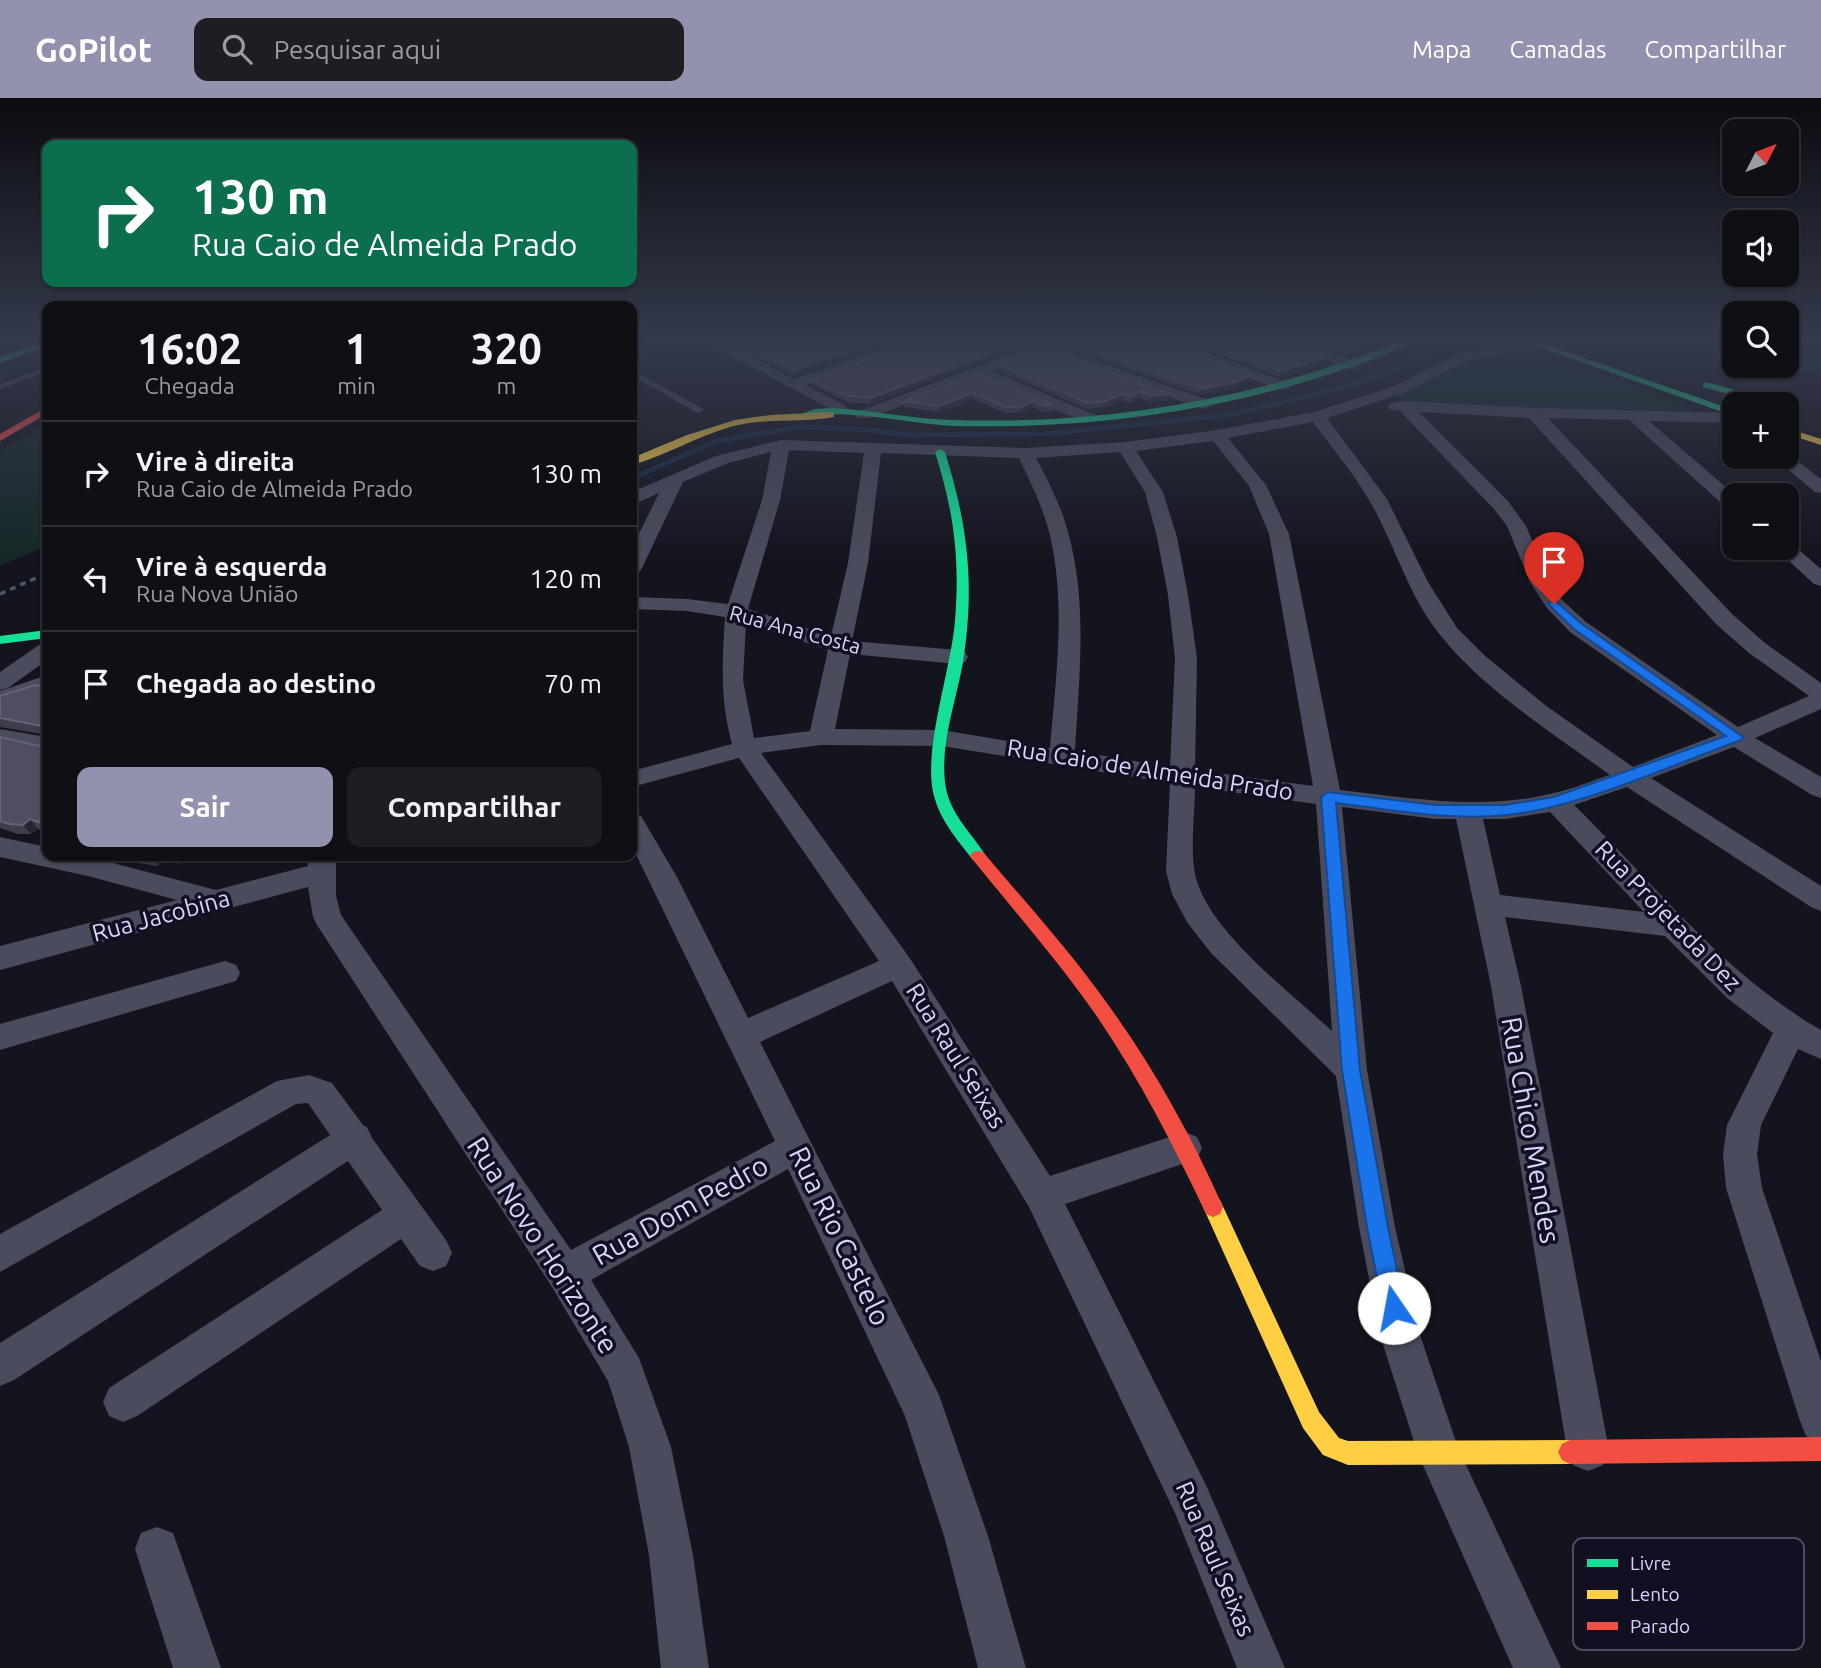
<!DOCTYPE html>
<html lang="pt">
<meta charset="utf-8">
<style>
:root{--surface:#0f0f16;--page:#1d1d23;--text:#f1f3f6;--muted:#9b9ca1;--line:#2f2f35;--accent:#9291ae}
body{margin:0;font-family:Ubuntu,sans-serif;background:var(--page);color:var(--text);height:100vh;display:flex;flex-direction:column;font-size:26px;white-space:nowrap}
*{box-sizing:border-box;margin:0}
p{font-size:23px;color:var(--muted)}
.icon{flex:none;width:38px;height:38px;fill:none;stroke:currentColor;stroke-width:2;stroke-linecap:round;stroke-linejoin:round}
.map{position:relative;flex:1;overflow:hidden}
.sheet{position:absolute;left:42px;top:203px;width:595px;height:560px;display:flex;flex-direction:column;background:var(--surface);border-radius:14px;box-shadow:0 2px 5px #0004,0 0 0 2px var(--line)}
.sheet>*{flex:none}
.banner{position:absolute;left:42px;top:42px;width:595px;height:147px;border-radius:14px;box-shadow:0 2px 5px #0004,0 0 0 2px var(--line);background:#0b6e4f;color:#fff;overflow:hidden}
.needle{width:46px;rotate:48deg}
.tools{position:absolute;left:1722px;top:21px;display:grid;gap:14px}
.tools a{display:grid;place-items:center;width:77px;height:77px;border-radius:14px;background:var(--surface);box-shadow:0 2px 5px #0004,0 0 0 2px var(--line);font-size:35px}
.pin{position:absolute;display:grid;place-items:center;width:60px;height:60px;color:#fff;margin:-72px -30px;border-radius:50% 50% 50% 0;rotate:-45deg;box-shadow:0 0 7px #0007}
.pin .icon{rotate:45deg}
.me{position:absolute;width:77px;margin:-38px;rotate:348deg;stroke-linejoin:round;filter:drop-shadow(0 0 5px #0008)}
.turn{display:flex;align-items:center;gap:24px;height:147px;padding:0 35px;font-size:32px}
.turn .icon{width:91px;height:91px;stroke-width:2.5}
.turn b{display:block;font-size:49px;line-height:60px}
.eta{display:flex;justify-content:space-evenly;align-items:center;height:119px;text-align:center}
.eta b{font-size:42px;font-weight:700;line-height:49px}
.action{display:flex;gap:14px;margin-top:auto;padding:14px 35px}
.action a{flex:1;height:80px;border-radius:14px;background:var(--accent);color:#fff;font-size:28px;font-weight:700;line-height:80px;text-align:center}
.action a+a{background:var(--page);color:var(--text)}
ul{padding:0;list-style:none}
li{display:flex;align-items:center;gap:21px;height:105px;padding:0 35px;border-top:2px solid var(--line)}
li div{flex:1}
li b{display:block;font-size:26px}
li em{font-style:normal}
header{display:flex;align-items:center;gap:42px;box-sizing:border-box;height:98px;padding:0 35px;background:var(--accent);color:#fff}
header strong{font-size:33px}
nav{display:flex;gap:38px;margin-inline-start:auto;font-size:24px}
.search{width:490px;height:63px;background:var(--page);display:flex;align-items:center;gap:18px;box-sizing:border-box;padding:0 24px;border-radius:14px;color:var(--muted);font-size:26px}
.map>svg:first-child{display:block}
</style>
<header>
<strong>GoPilot</strong>
<div class="search"><svg class="icon" aria-label="search" viewBox="0 0 24 24"><circle cx="10" cy="10" r="6"/><path d="M15 15l6 6"/></svg>Pesquisar aqui</div>
<nav><a>Mapa</a><a>Camadas</a><a>Compartilhar</a></nav>
</header>
<div class="map">
<svg width="1821" height="1570" viewBox="0 0 1821 1570">
<rect width="100%" height="100%" fill="#14141e"/>
<path fill="#142827" d="M1524,256L1561,263L1679,304L1691,311V314L1683,317L1409,305L1397,298L1473,261Z
M47,325V447L0,468V353Z"/>
<path fill="#152b43" d="M1670,243H1734V258Z
M1787,243L1821,247V277L1778,268H1787Z"/>
<g fill="none" stroke-linecap="round" stroke-linejoin="round">
<path stroke="#152b43" stroke-width="5" d="M1433,305L1666,313
M632,380L717,343L798,329L871,332L907,337L1045,336L1229,317L1344,289L1381,277L1447,243"/>
<path fill="#4a4b5d" fill-rule="evenodd" d="M47,269V273L0,291V286Z
M632,272L703,311L704,313L697,315L632,277Z"/>
<path fill="#4a4b5d" fill-rule="evenodd" d="M703,243H722L739,252L766,243H789L750,258L794,281L904,243H926L806,287L846,308L848,311L846,314L840,316Z
M1045,243H1066L1057,249L1211,303L1213,306L1205,311L1199,309L1120,283L1044,254L992,273L1095,317L1097,320L1095,323H1083L978,279L869,320H857L855,317L857,314Z
M1152,243H1174L1289,285L1291,288L1289,291H1277Z
M1274,243H1296L1358,264L1361,267L1353,272L1348,270Z
M1538,244L1543,245L1545,248L1543,251L1469,262L1404,295L1327,320L1387,401L1428,484L1457,530L1484,557L1545,607L1633,669L1717,637L1570,534L1547,510L1530,484L1507,428L1494,411L1400,313L1390,311L1388,308L1390,305L1404,303L1534,310L1734,315V325L1649,323L1735,397L1734,412L1727,410L1629,322L1548,320L1732,516L1765,545L1821,585V611L1755,640L1821,679V700L1812,697L1734,649L1651,680L1821,788V813L1811,809L1627,689L1574,707C1654,785 1723,876 1821,932V961L1798,951L1761,1027L1757,1056L1762,1090L1821,1263V1344L1806,1338L1800,1323L1726,1090L1723,1056L1727,1027L1773,935L1727,900L1665,838L1505,819L1521,888L1609,1352L1603,1367L1588,1373L1573,1367L1567,1352L1491,888L1456,721H1435L1342,709L1367,972L1395,1129L1420,1237L1458,1350L1561,1570H1513L1418,1356L1380,1237L1359,1129L1336,978L1211,855L1187,824L1172,796L1166,773L1170,685L942,648L821,647L761,655L909,859L1050,1078L1185,1034L1197,1039L1202,1050L1197,1061L1065,1106L1206,1387L1285,1570H1237L1175,1415L1029,1109L892,883L760,944L939,1297L988,1438L1026,1570H978L944,1438L905,1318L788,1071L591,1182L639,1260L671,1349L693,1457L709,1570H661L649,1457L629,1349L608,1283L552,1189L317,827L313,819L308,789L0,872V848L177,802L88,778L0,759V739L47,749V758H86L216,792L308,768V758H336V798L341,817L571,1152L775,1043L632,748V715L641,718L677,779L748,920L879,863L739,660L632,689V673L732,646C720,603 722,563 725,519L687,513L632,511V499L687,501L728,506L762,402L771,354L728,365L683,384L642,470L639,474L632,476V450L659,395L632,407V394L716,358L781,342L1025,350L1125,344L1217,332L1314,314L1392,289L1460,255ZM1419,314L1529,320L1716,526L1749,555L1809,598L1738,629L1586,524L1562,502L1550,484L1526,428L1508,403ZM1313,324C1331,349 1353,374 1369,402C1395,446 1408,498 1441,538C1483,591 1555,637 1610,677C1591,683 1573,691 1554,695C1484,713 1410,700 1340,692L1289,436L1266,387L1228,340ZM1213,343L1249,388L1269,436L1313,688L1195,672L1197,560L1188,497L1177,439L1163,394L1136,353ZM789,352L864,355L848,465L831,538L748,511L780,402ZM1120,354L1145,394L1157,439L1168,497L1175,560L1170,669L1075,653C1079,581 1088,504 1068,434C1061,407 1048,383 1036,360ZM881,355L1019,360C1030,383 1041,405 1048,430C1067,500 1056,578 1050,650L942,632L835,631L850,556L957,566L965,564L968,559L965,554L957,552L852,543L868,465ZM746,524L828,552L810,633L754,640L743,582ZM1195,689L1316,706L1332,933C1291,895 1206,831 1195,776C1190,751 1195,715 1195,689ZM1550,714L1644,814L1500,797L1483,721H1505Z
M1787,355L1821,381V395L1815,394L1773,359H1787Z
M1787,445L1792,446L1821,471V488L1814,486L1775,450H1787Z
M47,545V562L8,590L0,592V574L39,547Z
M47,577V592L12,605L0,606V593Z
M0,631L47,639V655L0,647Z
M225,863L236,867L240,875L236,883L0,952V926Z
M309,977L332,985L363,1027L367,1029L372,1040L446,1142L452,1155L446,1168L433,1173L420,1168L401,1141L137,1318L123,1324L109,1318L103,1304L109,1290L382,1112L348,1063L14,1282L0,1288V1245L330,1037L308,1005L296,1006L0,1174V1136L277,983Z
M157,1429L173,1435L221,1570H173L135,1451L141,1435Z"/>
<path fill="#16e098" fill-rule="evenodd" d="M44,243H47V248L0,265V259Z
M1400,243H1412C1389,258 1359,266 1333,275C1212,315 1082,331 954,328C909,326 848,310 806,319L801,316L815,311L832,310C872,312 912,321 953,322C1107,327 1257,301 1400,243Z
M1522,243H1535L1734,312V318Z
M1706,284L1778,304L1780,306H1766L1703,289V285Z
M940,351L945,354C968,427 975,487 963,564C956,605 937,653 947,695C954,720 973,737 986,758L978,763L973,762C958,743 940,722 934,698C922,655 951,572 955,523C960,459 954,415 935,354Z
M47,532V540L0,546V538Z"/>
<path fill="#ffcf43" fill-rule="evenodd" d="M831,314L834,315V319C802,325 770,320 738,327C700,336 668,357 632,367V360L687,337L735,322L770,317Z
M1787,330L1821,341V347L1787,336Z
M1213,1099L1220,1102L1319,1314L1339,1340L1348,1343L1570,1342L1578,1346L1582,1354L1578,1362L1570,1366L1348,1367L1323,1357L1303,1330L1203,1109L1206,1102Z"/>
<path fill="#f24e42" fill-rule="evenodd" d="M47,309V316L0,343V336Z
M978,753L983,754C1026,805 1071,854 1109,908C1154,970 1192,1039 1223,1109L1220,1116L1213,1119L1206,1116C1174,1048 1140,982 1098,920C1060,865 1015,814 973,762L970,758L973,754Z
M1821,1339V1363L1570,1366L1562,1362L1558,1354L1562,1346L1570,1342Z"/>
<path stroke="#445a65" stroke-width="3.5" stroke-dasharray="6 5" stroke-linecap="butt" d="M0,496L47,475"/>
</g>
<path fill="#3e3d4d" d="M725,243H757L739,249Z
M780,243H895L794,278L756,258V253Z
M917,243H1037L870,306L847,304L813,287L812,282Z
M1063,243H1161L1251,277L1249,283L1234,290L1201,297L1063,248Z
M1183,243H1284L1326,265L1280,279Z
M1305,243H1382L1347,257Z
M1044,251L1169,302L1151,304L1140,300L1130,305L1123,302L1105,309L1087,311L999,273V267Z
M978,276L1053,307V313L1043,314L1033,309L1020,315H1005L973,301L939,314L904,309V303Z
M47,589V734L38,731L31,736H18L0,730V639L39,648L42,645V636L0,629V598Z
M108,758H188L180,766L164,762L158,768L138,765Z"/>
<path fill="#272632" d="M0,243H24L0,252Z
M757,243L739,249V244Z
M878,243H895L794,278V272Z
M1023,243H1037L870,306V300Z
M1370,243H1382L1347,257L1348,252Z
M1327,259L1326,265L1280,279L1281,273Z
M0,274L5,282L0,284Z
M1251,277L1249,283L1234,290L1201,297L1202,291Z
M1141,294L1140,300L1130,305L1131,299Z
M973,295V301L939,314V308Z
M1124,296L1123,302L1105,309L1106,303Z
M1170,296L1169,302L1151,304L1152,298Z
M1033,303V309L1020,315L1021,309Z
M30,721L38,731L31,736L23,727Z
M151,758H161L164,762L158,768L150,759Z
M174,758H188L180,766Z"/>
<path fill="#4f4e60" stroke="#646378" stroke-width="2" d="M780,243H878L794,272L756,253Z
M917,243H1023L870,300L847,298L812,282Z
M1065,243H1161L1251,277L1236,284L1202,291Z
M1199,243H1284L1327,259L1281,273Z
M1323,243H1370L1348,252Z
M1044,251L1170,296L1152,298L1141,294L1131,299L1124,296L1106,303L1088,305L999,267Z
M978,276L1053,307L1044,308L1033,303L1021,309H1005L973,295L939,308L904,303Z
M35,587L47,589V727L30,721L23,727L9,726L0,723V639L39,648L42,645V628L0,620V598Z"/>
<linearGradient id="sky" x2="0" y2="1"><stop stop-color="#0b0b10"/><stop offset="0.52" stop-color="#343a4c"/><stop offset="1" stop-color="#343a4c" stop-opacity="0"/></linearGradient>
<rect width="1821" height="463" fill="url(#sky)"/>
<path fill="#1a73e8" stroke="#114b97" stroke-width="2" d="M1554,502L1582,526L1743,639L1741,642C1669,668 1582,709 1507,717C1450,723 1392,712 1336,705L1360,972L1388,1129L1405,1210L1402,1218L1394,1221L1387,1218L1383,1210L1367,1129L1342,972L1321,699L1328,694L1435,707H1505L1554,699L1726,638L1574,531L1548,506Z"/>
<g text-anchor="middle" stroke-width="7" stroke-linejoin="round" paint-order="stroke">
<g font-size="21" fill="#d6d5fb" stroke="#111022">
<text transform="translate(795 532) rotate(15)" y="7">Rua Ana Costa</text>
</g>
<g font-size="24" fill="#d6d5fb" stroke="#111022">
<text transform="translate(1150 672) rotate(9)" y="8">Rua Caio de Almeida Prado</text>
<text transform="translate(161 818) rotate(-15)" y="8">Rua Jacobina</text>
<text transform="translate(1668 818) rotate(46)" y="8">Rua Projetada Dez</text>
<text transform="translate(956 958) rotate(58)" y="8">Rua Raul Seixas</text>
<text transform="translate(1215 1461) rotate(67)" y="8">Rua Raul Seixas</text>
</g>
<g font-size="28" fill="#d6d5fb" stroke="#111022">
<text transform="translate(1531 1032) rotate(80)" y="10">Rua Chico Mendes</text>
<text transform="translate(680 1112) rotate(-29)" y="10">Rua Dom Pedro</text>
<text transform="translate(840 1138) rotate(64)" y="10">Rua Rio Castelo</text>
<text transform="translate(543 1147) rotate(57)" y="10">Rua Novo Horizonte</text>
</g>
</g>
<rect x="1573" y="1440" width="231" height="112" rx="10" fill="#111022" stroke="#4c4b63" stroke-width="2"/>
<rect x="1587" y="1461" width="31" height="8" fill="#16e098"/>
<rect x="1587" y="1492" width="31" height="9" fill="#ffcf43"/>
<rect x="1587" y="1524" width="31" height="8" fill="#f24e42"/>
<g font-size="19" fill="#d6d5fb">
<text x="1630" y="1472">Livre</text>
<text x="1630" y="1503">Lento</text>
<text x="1630" y="1535">Parado</text>
</g>
</svg>
<div class="tools">
<a><svg class="needle" viewBox="-14 -14 28 28"><path d="M0-13l5 13h-10z" fill="#e53935"/><path d="M0 13l5-13h-10z" fill="#9b9ca1"/></svg></a>
<a><svg class="icon" aria-label="sound" viewBox="0 0 24 24"><path d="M4 9h4l5-4v14l-5-4H4zM17 9q2 3 0 6"/></svg></a>
<a><svg class="icon" aria-label="search" viewBox="0 0 24 24"><circle cx="10" cy="10" r="6"/><path d="M15 15l6 6"/></svg></a>
<a>+</a>
<a>−</a>
</div>
<div class="pin" style="left:1554px;top:506px;background:#d93025"><svg class="icon" aria-label="arrive" viewBox="0 0 24 24"><path d="M6 21V4h12l-3 4 3 4H6"/></svg></div>
<svg class="me" style="left:1394px;top:1210px" viewBox="-20 -20 40 40"><circle r="19" fill="#fff"/><path d="M0-13L10 11 0 6-10 11z" fill="#1a73e8"/></svg>
<div class="banner">
<div class="turn"><svg class="icon" aria-label="right" viewBox="0 0 24 24"><path d="M7 20v-9h11M14 6l5 5-5 5"/></svg><div><b>130 m</b>Rua Caio de Almeida Prado</div></div>
</div>
<section class="sheet">
<div class="eta">
<div><b>16:02</b><p>Chegada</p></div>
<div><b>1</b><p>min</p></div>
<div><b>320</b><p>m</p></div>
</div>
<ul>
<li><svg class="icon" aria-label="right" viewBox="0 0 24 24"><path d="M7 20v-9h11M14 6l5 5-5 5"/></svg><div><b>Vire à direita</b><p>Rua Caio de Almeida Prado</p></div><em>130 m</em></li>
<li><svg class="icon" aria-label="left" viewBox="0 0 24 24"><path d="M17 20v-9H6M10 6l-5 5 5 5"/></svg><div><b>Vire à esquerda</b><p>Rua Nova União</p></div><em>120 m</em></li>
<li><svg class="icon" aria-label="arrive" viewBox="0 0 24 24"><path d="M6 21V4h12l-3 4 3 4H6"/></svg><div><b>Chegada ao destino</b></div><em>70 m</em></li>
</ul>
<div class="action"><a>Sair</a><a>Compartilhar</a></div>
</section>
</div>
